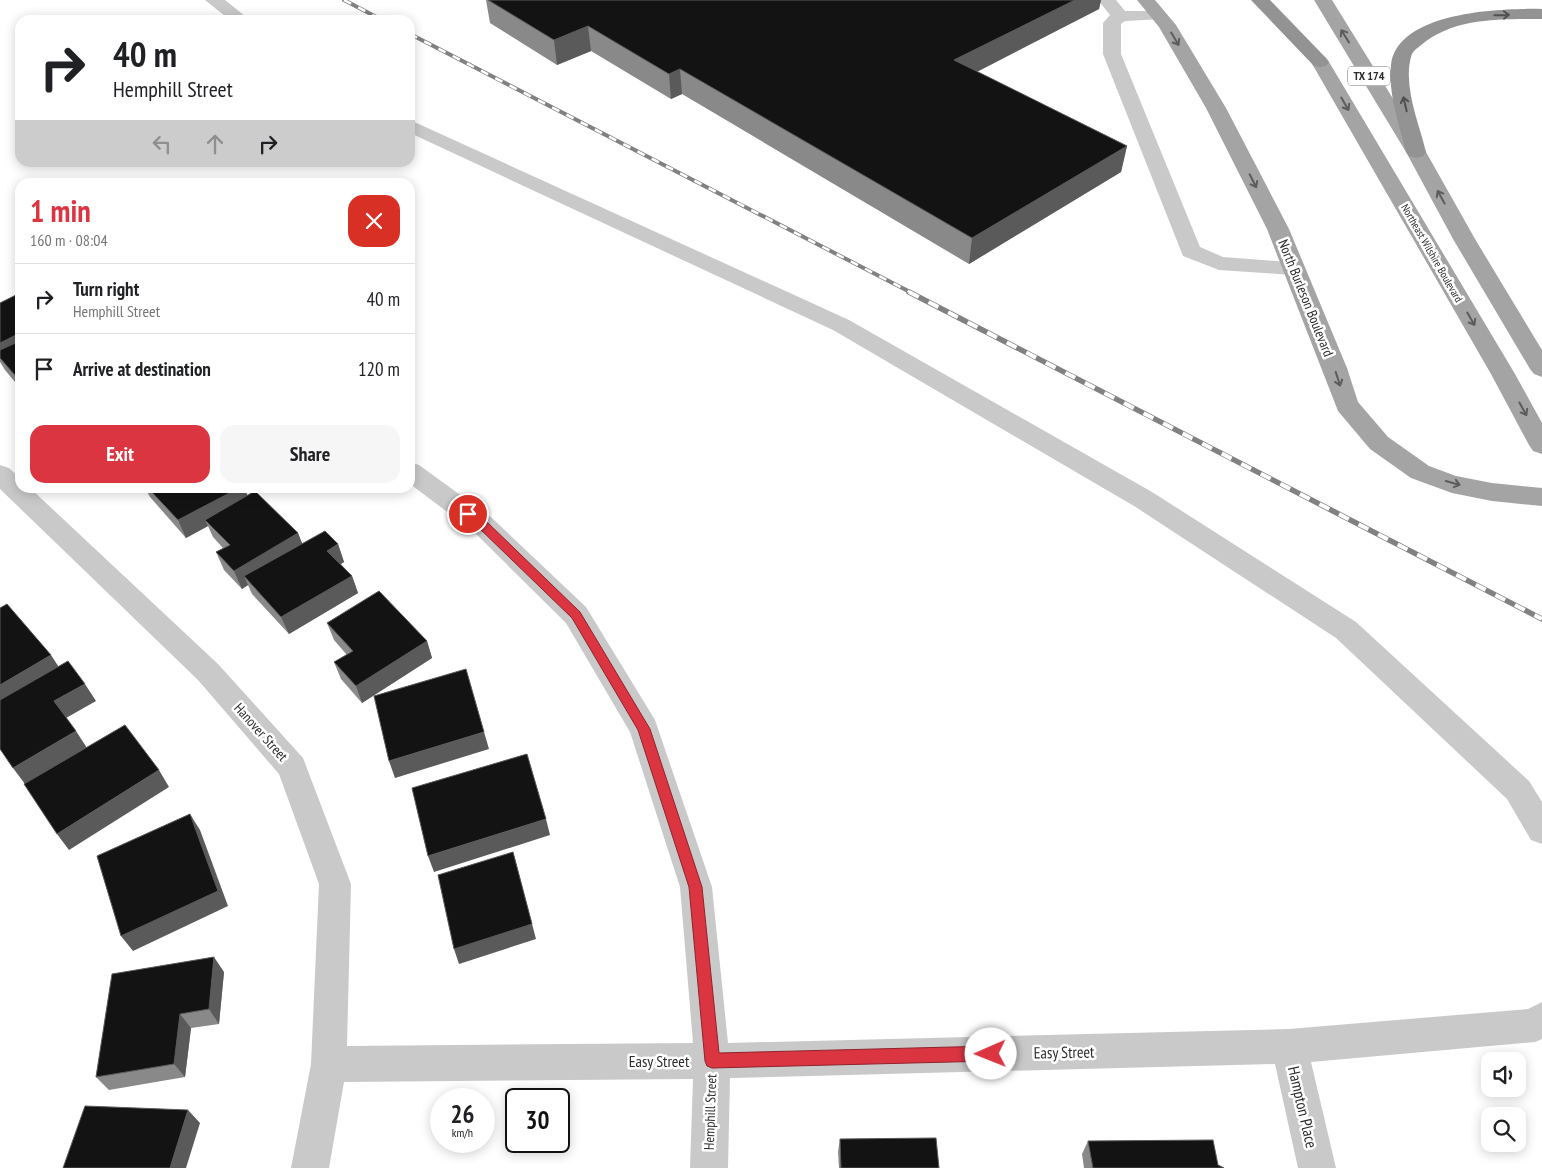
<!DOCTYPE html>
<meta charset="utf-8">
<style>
:root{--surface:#fff;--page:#f6f6f6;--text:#202124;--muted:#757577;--line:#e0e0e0;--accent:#dc3542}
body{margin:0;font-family:"PT Sans Narrow",sans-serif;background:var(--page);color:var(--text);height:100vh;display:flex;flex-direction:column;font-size:19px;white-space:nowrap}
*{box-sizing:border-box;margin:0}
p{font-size:16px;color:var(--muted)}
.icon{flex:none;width:28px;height:28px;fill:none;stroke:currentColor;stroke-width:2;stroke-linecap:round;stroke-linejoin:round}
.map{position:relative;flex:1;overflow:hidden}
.sheet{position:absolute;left:15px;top:178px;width:400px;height:315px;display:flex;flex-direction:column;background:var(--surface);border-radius:15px;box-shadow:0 2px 12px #0003}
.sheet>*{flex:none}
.hud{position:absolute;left:15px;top:15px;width:400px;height:152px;border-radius:15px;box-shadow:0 2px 12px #0003;background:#fff;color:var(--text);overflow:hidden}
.buttons{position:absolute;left:1481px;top:1052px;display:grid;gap:10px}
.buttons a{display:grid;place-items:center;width:45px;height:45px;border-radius:10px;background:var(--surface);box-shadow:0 2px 12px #0003;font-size:25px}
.speed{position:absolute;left:430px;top:1088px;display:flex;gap:10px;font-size:25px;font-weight:700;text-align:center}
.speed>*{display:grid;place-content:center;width:65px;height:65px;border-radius:50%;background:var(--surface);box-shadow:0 2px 12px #0003;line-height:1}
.speed small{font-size:12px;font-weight:400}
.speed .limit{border:2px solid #111;border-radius:8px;background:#fff;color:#111}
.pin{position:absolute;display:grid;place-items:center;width:42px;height:42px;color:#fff;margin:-21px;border:2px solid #fff;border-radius:50%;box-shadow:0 1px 5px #0007}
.me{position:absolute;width:55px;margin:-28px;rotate:269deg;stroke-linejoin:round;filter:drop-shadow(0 0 4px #0008)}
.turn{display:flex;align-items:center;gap:18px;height:105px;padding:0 15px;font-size:22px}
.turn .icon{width:65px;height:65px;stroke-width:2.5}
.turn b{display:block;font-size:35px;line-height:42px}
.lanes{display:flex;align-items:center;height:48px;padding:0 15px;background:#0003;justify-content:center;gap:25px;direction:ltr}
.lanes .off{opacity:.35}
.round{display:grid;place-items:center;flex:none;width:52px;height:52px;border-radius:15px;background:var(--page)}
.overview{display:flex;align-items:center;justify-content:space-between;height:85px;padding:0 15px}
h1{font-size:30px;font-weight:700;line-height:38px;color:var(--accent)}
.button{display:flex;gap:10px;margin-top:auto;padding:10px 15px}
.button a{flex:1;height:58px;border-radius:15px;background:var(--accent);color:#fff;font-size:20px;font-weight:700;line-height:58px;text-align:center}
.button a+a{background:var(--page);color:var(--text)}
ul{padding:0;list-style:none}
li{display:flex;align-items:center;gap:15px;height:70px;padding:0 15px;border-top:1px solid var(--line)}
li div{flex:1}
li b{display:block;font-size:19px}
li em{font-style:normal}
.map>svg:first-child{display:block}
</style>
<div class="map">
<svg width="1542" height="1168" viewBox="0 0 1542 1168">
<rect width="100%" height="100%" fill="#fff"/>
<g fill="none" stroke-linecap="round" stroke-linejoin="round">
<path fill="#c9c9c9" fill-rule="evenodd" d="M205,0H225L250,20H230Z
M1098,0H1116L1125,11H1164L1167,15L1164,19L1125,21L1121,24V54L1200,247L1223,257L1302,263L1305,268L1302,273L1294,275L1219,270L1183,256L1103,54V23L1110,15Z
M410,120L849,320L1152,492L1356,622L1529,781L1542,802V844L1531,840L1507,799L1336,638L1134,506L833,330L410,133Z
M410,462L419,465L492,518L586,607L655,720L712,887L728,1043L1289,1029L1528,1009L1542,1002V1039L1535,1042L1311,1062L1336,1168H1298L1275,1064L730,1078L728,1168H690L693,1079L344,1082L329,1168H291L311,1064L319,884L279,774L198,680L0,489V465L9,468L20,478V488H30L218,664L303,758L351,884L347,1046L693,1043L680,887L630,732L566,623L474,532L410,484Z"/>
<path fill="#a4a4a4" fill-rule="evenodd" d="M1137,0H1155L1176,25L1226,108L1289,229L1347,368L1358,402L1388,437L1429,466L1456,476L1492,483L1542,488V506L1492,501L1452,493L1411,478L1370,449L1338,411L1267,229L1206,108L1159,27Z
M1314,0H1332L1426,152L1475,239L1542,350V377L1534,374L1530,369L1453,239L1406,152Z
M1320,57L1326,58L1329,62L1515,374L1542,423V454L1533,451L1529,445L1491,374L1311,62L1314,58Z"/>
<path fill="#939393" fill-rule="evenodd" d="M1251,0H1270L1326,58L1329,62L1326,66L1320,67L1314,66Z
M1542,9V19C1501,19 1453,17 1420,46C1416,49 1412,52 1411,57C1403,87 1419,123 1426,152L1423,156L1416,158L1409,156L1406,152C1399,124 1388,94 1391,65C1397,11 1502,8 1542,9Z"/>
<g stroke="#818181" stroke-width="4">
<path id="rail-far1" d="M344,0L382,20
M410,34L912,293"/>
</g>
<g stroke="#818181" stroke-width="5.5">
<path id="rail" d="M909,292L1542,619"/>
</g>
<use href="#rail-far1" stroke="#fff" stroke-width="2.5" stroke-dasharray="8" stroke-linecap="butt"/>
<use href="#rail" stroke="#fff" stroke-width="4" stroke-dasharray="11" stroke-linecap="butt"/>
</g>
<path fill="#898989" d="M486,0H1101L1099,9L977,72L1127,146L1121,172L969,264L682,94L671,99L591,51L557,65L490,23Z
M20,293V388L5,370L0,362V303Z
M145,488H244L248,496L298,533L302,543L338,544L344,562L341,564L352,576L358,593L289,634L252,594L248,585L242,589L224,570L216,552L223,548L213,537L208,526L186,538L150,497Z
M327,623L427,641L432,658L362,703L341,679L334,662L347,655L334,640Z
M224,972L219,1024L191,1028L185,1077L109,1090L96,1077Z
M840,1139L939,1168H839L838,1152Z
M1088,1141L1218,1165L1224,1168H1084L1082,1154Z"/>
<path fill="#5a5a5a" d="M1075,0H1101L1099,9L951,85L954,60Z
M588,26L591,51L557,65L554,40Z
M680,69L682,94L671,99L669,74Z
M1127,146L1121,172L969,264L972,238Z
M20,333V356L0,354V343Z
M239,488H244L251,503L205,520L208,526L186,538L178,520Z
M298,533L305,551L244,576L248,585L242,589L234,571Z
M338,544L344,562L334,568L327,551Z
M352,576L358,593L289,634L281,617Z
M427,641L432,658L362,703L356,686Z
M51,655L62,672L0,710V685Z
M85,684L96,701L66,718L54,701Z
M76,731L87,748L25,784L13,768Z
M484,732L489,749L395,778L389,761Z
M159,770L169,787L69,850L57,834Z
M190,814L200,830L228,906L133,951L121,936Z
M546,819L550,835L434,872L428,856Z
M513,852L536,939L459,964L454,949Z
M214,957L224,972L219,1024L209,1009Z
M180,1014L191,1028L185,1077L174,1064Z
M188,1110L200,1123L186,1168H170Z"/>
<path fill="#131313" stroke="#5a5a5a" d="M488,0H1075L954,60L1127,146L972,238L680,69L669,74L588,26L554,40Z
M20,293V333L0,343V303Z
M20,341V381L0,358V350Z
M148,488H239L178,520Z
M255,491L298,533L234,571L216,552L230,545L205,520Z
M325,531L338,544L327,551L352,576L281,617L244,576Z
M379,591L427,641L356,686L334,662L353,651L327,623Z
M7,604L51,655L0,685V608Z
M68,661L85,684L54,701L76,731L13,768L0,749V700Z
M466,669L484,732L389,761L374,696Z
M125,725L159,770L57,834L24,784Z
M527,754L546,819L428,856L412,788Z
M190,814L218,891L121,936L97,856Z
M513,852L532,924L454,949L438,875Z
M214,957L209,1009L180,1014L174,1064L96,1077L112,974Z
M85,1106L188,1110L170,1168H63Z
M936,1138L939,1168H841L840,1139Z
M1213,1140L1218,1165L1224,1168H1093L1088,1141Z"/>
<defs><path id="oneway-shaft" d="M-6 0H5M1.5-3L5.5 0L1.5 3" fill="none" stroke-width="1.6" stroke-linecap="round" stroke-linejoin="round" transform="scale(1.25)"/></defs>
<g stroke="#505050">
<use href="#oneway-shaft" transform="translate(1502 15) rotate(-1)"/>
<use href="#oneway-shaft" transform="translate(1405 104) rotate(-103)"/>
</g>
<g stroke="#5c5c5c">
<use href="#oneway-shaft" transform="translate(1345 36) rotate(-122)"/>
<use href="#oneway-shaft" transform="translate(1175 39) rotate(59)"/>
<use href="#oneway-shaft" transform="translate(1345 104) rotate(60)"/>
<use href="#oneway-shaft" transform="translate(1253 181) rotate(63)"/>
<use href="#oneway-shaft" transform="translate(1441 197) rotate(-119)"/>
<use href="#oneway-shaft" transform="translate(1471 319) rotate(60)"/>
<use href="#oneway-shaft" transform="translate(1338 379) rotate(72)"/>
<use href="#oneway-shaft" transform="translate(1523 409) rotate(61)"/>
<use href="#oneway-shaft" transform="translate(1453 483) rotate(16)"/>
</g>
<path fill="#dc3542" stroke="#8f222b" d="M468,510L487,522L580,612L650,729L702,887L719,1053L991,1046L996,1048L998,1054L996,1059L991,1061L712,1068L707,1066L705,1061L689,887L638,730L572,618L479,528L463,514Z"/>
<g text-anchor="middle" stroke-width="5" stroke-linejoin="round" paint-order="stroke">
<g font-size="11" fill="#2c2c2c" stroke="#fff">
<text transform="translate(1432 253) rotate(60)" y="4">Northeast Wilshire Boulevard</text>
</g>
<rect fill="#fff" stroke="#6b6b6b" stroke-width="1" x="1348" y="66.5" width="42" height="19" rx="4"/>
<g font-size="12" font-weight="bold" fill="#2c2c2c">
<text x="1369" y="80">TX 174</text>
</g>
<g font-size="14" fill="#2c2c2c" stroke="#fff">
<text transform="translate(1306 298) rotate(68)" y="5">North Burleson Boulevard</text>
<text transform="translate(261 732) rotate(48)" y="5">Hanover Street</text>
<text transform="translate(710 1112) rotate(-88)" y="5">Hemphill Street</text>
</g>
<g font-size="16" fill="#2c2c2c" stroke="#fff">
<text transform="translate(1064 1052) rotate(-1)" y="6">Easy Street</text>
<text x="659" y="1067">Easy Street</text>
<text transform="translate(1303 1107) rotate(77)" y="6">Hampton Place</text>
</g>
</g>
</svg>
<div class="buttons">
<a><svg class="icon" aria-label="sound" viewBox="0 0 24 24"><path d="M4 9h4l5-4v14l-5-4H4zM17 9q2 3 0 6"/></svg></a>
<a><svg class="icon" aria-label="search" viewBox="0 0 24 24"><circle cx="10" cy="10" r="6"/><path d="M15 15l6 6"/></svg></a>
</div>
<div class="speed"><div>26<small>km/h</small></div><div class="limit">30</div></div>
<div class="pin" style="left:468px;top:514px;background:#d93025"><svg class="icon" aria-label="arrive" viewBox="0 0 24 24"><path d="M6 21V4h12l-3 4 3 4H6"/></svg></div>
<svg class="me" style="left:991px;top:1054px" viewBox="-20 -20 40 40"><circle r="19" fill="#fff"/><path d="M0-13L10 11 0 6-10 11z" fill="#dc3542"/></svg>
<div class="hud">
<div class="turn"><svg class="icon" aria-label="right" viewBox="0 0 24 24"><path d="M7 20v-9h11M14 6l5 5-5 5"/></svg><div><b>40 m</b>Hemphill Street</div></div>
<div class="lanes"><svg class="icon off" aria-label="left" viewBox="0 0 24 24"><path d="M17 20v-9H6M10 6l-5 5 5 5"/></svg><svg class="icon off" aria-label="ahead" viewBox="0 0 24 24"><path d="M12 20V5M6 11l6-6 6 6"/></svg><svg class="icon" aria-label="right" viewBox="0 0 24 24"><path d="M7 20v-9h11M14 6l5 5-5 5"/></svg></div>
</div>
<section class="sheet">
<div class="overview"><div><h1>1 min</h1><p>160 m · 08:04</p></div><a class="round" style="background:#d93025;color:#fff"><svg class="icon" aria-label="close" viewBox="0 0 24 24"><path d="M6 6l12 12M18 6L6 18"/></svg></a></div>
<ul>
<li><svg class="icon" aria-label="right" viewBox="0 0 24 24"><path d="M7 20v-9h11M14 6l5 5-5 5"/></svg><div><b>Turn right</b><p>Hemphill Street</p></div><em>40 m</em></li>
<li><svg class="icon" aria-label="arrive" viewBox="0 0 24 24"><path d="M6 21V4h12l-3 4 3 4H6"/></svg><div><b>Arrive at destination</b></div><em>120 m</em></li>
</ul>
<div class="button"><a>Exit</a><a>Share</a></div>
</section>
</div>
